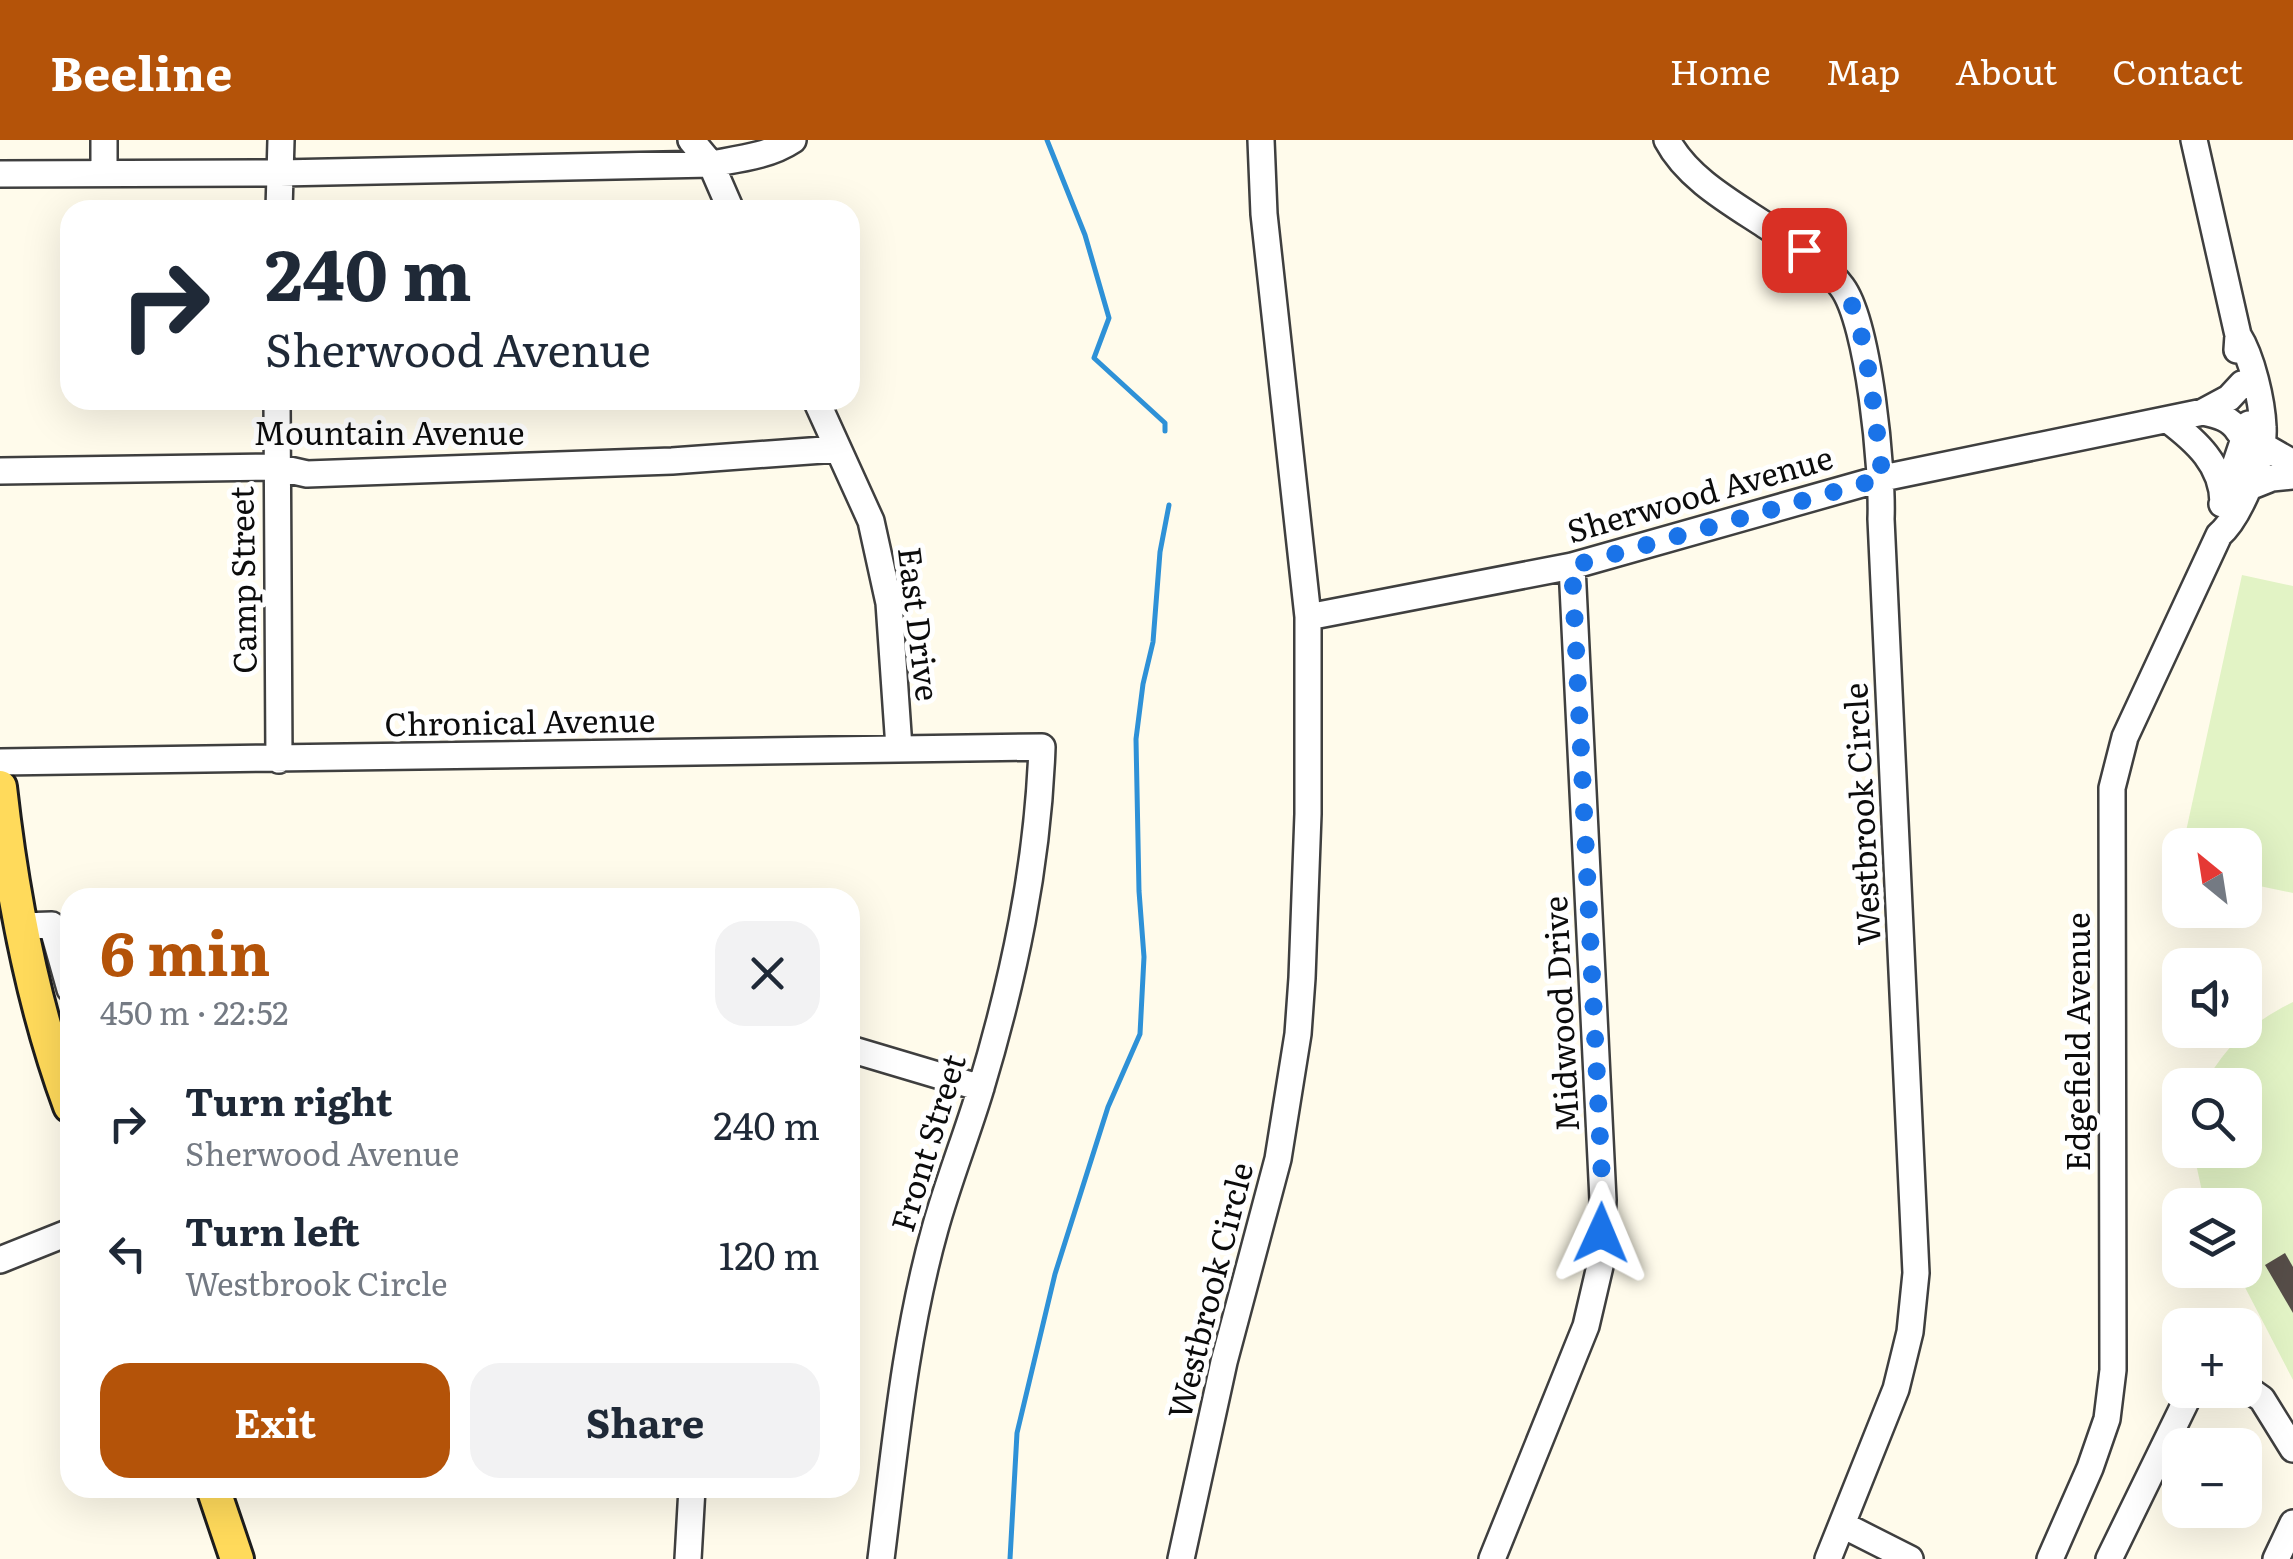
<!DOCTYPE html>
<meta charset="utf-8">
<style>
:root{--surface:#fff;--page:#f2f2f3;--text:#1f2937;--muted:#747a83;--accent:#b45309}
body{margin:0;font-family:Literata,serif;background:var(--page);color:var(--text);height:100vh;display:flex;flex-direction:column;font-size:38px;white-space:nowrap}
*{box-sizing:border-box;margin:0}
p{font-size:32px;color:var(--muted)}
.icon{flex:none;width:55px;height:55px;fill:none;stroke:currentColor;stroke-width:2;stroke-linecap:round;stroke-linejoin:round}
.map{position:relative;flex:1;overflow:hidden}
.drawer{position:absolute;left:60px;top:748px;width:800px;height:610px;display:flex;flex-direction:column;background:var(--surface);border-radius:30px;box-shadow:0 10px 40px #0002}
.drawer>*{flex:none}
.top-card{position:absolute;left:60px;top:60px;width:800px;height:210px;border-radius:30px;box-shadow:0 10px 40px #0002;background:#fff;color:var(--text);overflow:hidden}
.needle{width:65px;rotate:330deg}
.controls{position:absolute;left:2162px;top:688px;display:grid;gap:20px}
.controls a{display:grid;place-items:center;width:100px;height:100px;border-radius:20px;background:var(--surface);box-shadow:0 10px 40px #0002;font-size:50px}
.pin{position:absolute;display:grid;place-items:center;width:85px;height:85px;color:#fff;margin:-42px;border-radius:20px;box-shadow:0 5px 15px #0006}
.me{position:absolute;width:110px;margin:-55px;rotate:1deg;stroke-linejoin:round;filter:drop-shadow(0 0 8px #0008)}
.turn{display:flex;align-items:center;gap:35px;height:210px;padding:0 40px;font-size:45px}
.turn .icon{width:130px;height:130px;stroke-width:2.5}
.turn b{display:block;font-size:70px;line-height:85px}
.round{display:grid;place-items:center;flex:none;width:105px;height:105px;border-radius:30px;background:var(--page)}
.overview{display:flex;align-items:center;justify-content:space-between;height:170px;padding:0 40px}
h1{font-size:60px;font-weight:700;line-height:75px;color:var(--accent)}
.action{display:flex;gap:20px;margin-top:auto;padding:20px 40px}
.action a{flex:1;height:115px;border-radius:30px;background:var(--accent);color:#fff;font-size:40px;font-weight:700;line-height:115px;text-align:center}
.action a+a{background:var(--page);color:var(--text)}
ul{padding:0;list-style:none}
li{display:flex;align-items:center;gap:30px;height:130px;padding:0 40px}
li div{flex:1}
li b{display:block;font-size:38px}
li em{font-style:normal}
header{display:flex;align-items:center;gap:60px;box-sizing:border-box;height:140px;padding:0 50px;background:var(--accent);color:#fff}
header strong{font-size:48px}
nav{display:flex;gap:55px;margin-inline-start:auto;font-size:35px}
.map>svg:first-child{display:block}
</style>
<header>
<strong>Beeline</strong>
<nav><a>Home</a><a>Map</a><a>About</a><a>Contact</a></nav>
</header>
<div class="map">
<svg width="2293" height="1419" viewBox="0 0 2293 1419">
<rect width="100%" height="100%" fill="#fffbeb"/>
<path fill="#e2f3c5" d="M2242,435L2293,446V753L2245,743V705H2183Z
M2293,862V1240L2236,1130H2245V1065H2205L2193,1010H2245V945H2204C2228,903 2250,884 2293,862Z"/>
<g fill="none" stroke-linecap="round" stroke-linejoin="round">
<path stroke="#2e91d7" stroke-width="5" d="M1047,0L1085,95L1109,178L1094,218L1165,283V291
M1010,1419L1017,1293L1055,1134L1108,967L1140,894L1144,817L1139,751L1136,599L1143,544L1153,502L1160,412L1169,365"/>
</g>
<path fill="#564d48" d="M2285,1113L2293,1127V1173L2265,1125Z"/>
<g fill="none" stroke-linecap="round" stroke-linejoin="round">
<g stroke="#3f3f3f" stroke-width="30">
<path id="minor" d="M691,0L711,24L731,70
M1667,0C1687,38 1730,62 1765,85C1793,103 1822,120 1842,147C1869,183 1883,332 1881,379L1916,1133L1910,1192L1896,1249L1828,1419
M2194,0L2238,195L2237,210
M104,33V0
M0,34L280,33L711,24C738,19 769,16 793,0
M279,70L281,0
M277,260L279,620
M816,260L871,381L889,463L899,608
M2203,272L2229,258L2242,244
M2168,280C2196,301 2223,325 2223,363
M0,331L276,327L307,334L672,321L837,309
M2247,348L2272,338L2293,336
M2222,364L2249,284
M1308,477L1572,426L1883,338L2203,272C2217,275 2231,278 2239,292L2293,323
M0,622L1042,607C1038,725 1014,838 980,951C966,997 948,1042 935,1089C905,1196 895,1308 881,1419
M21,786L52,785L70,849
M850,909L981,948
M0,1120L70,1092
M2245,1247L2262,1259L2293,1309
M1843,1385L1910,1419
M688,1419L692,1348
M1181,1419L1224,1222L1278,1019L1298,894L1302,838L1308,674V477L1264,74L1261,0
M1492,1419L1586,1186L1600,1126L1603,1060L1572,426
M2050,1419L2090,1328L2107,1279L2113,1230L2112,648L2125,597L2219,395C2240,377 2265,315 2263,287C2262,261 2252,217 2238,195
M2109,1419L2190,1253L2196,1250
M2276,1419L2293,1383"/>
</g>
<g stroke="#1d1d1d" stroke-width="38">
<path id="major" d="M0,647C12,755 32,863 70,966
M213,1348L237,1419"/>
</g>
<use href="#minor" stroke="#fff" stroke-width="25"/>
<use href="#major" stroke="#ffda5b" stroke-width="32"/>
</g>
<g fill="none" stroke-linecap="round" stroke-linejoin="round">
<path stroke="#1a73e8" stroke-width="18" stroke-dasharray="0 32.4" d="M1601,1093L1603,1060L1572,426L1883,338C1875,289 1869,186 1843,148C1832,132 1819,122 1804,110"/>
</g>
<g text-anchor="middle" stroke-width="10" stroke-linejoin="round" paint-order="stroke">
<g font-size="32" fill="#0c0c0c" stroke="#fff">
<text x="389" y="305">Mountain Avenue</text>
<text transform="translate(1700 355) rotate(-16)" y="11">Sherwood Avenue</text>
<text transform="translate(244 440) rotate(-91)" y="11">Camp Street</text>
<text transform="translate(918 484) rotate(83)" y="11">East Drive</text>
<text transform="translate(520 583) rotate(-1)" y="11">Chronical Avenue</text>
<text transform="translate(1863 674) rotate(-93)" y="11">Westbrook Circle</text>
<text transform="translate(1562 874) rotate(-93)" y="11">Midwood Drive</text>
<text transform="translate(2079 902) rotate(-90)" y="11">Edgefield Avenue</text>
<text transform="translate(929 1003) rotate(-73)" y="11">Front Street</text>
<text transform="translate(1211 1151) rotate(-76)" y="11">Westbrook Circle</text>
</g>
</g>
</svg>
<div class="controls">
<a><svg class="needle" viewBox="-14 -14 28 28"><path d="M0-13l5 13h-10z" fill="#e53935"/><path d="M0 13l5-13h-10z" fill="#747a83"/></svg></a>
<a><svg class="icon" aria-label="sound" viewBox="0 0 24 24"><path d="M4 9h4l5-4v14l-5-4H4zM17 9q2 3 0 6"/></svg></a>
<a><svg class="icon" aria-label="search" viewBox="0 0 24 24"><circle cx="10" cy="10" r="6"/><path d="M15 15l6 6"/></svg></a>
<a><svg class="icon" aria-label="layers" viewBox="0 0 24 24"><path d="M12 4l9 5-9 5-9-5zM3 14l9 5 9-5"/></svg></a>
<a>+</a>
<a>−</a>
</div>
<div class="pin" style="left:1804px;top:110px;background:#d93025"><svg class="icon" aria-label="arrive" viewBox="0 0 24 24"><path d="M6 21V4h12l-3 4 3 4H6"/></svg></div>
<svg class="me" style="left:1601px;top:1093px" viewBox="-20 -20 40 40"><path d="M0-17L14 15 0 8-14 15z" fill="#1a73e8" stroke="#fff" stroke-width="4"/></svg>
<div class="top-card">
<div class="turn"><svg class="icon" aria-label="right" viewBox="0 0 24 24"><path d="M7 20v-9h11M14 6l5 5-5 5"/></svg><div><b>240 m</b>Sherwood Avenue</div></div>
</div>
<section class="drawer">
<div class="overview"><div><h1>6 min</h1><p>450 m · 22:52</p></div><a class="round"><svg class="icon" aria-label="close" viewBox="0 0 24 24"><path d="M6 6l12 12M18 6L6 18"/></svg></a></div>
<ul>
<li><svg class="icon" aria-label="right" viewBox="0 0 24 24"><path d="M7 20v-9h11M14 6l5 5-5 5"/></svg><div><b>Turn right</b><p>Sherwood Avenue</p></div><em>240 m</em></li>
<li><svg class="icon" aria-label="left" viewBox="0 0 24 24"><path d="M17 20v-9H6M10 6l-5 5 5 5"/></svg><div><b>Turn left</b><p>Westbrook Circle</p></div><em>120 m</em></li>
</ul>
<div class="action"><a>Exit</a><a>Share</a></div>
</section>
</div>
